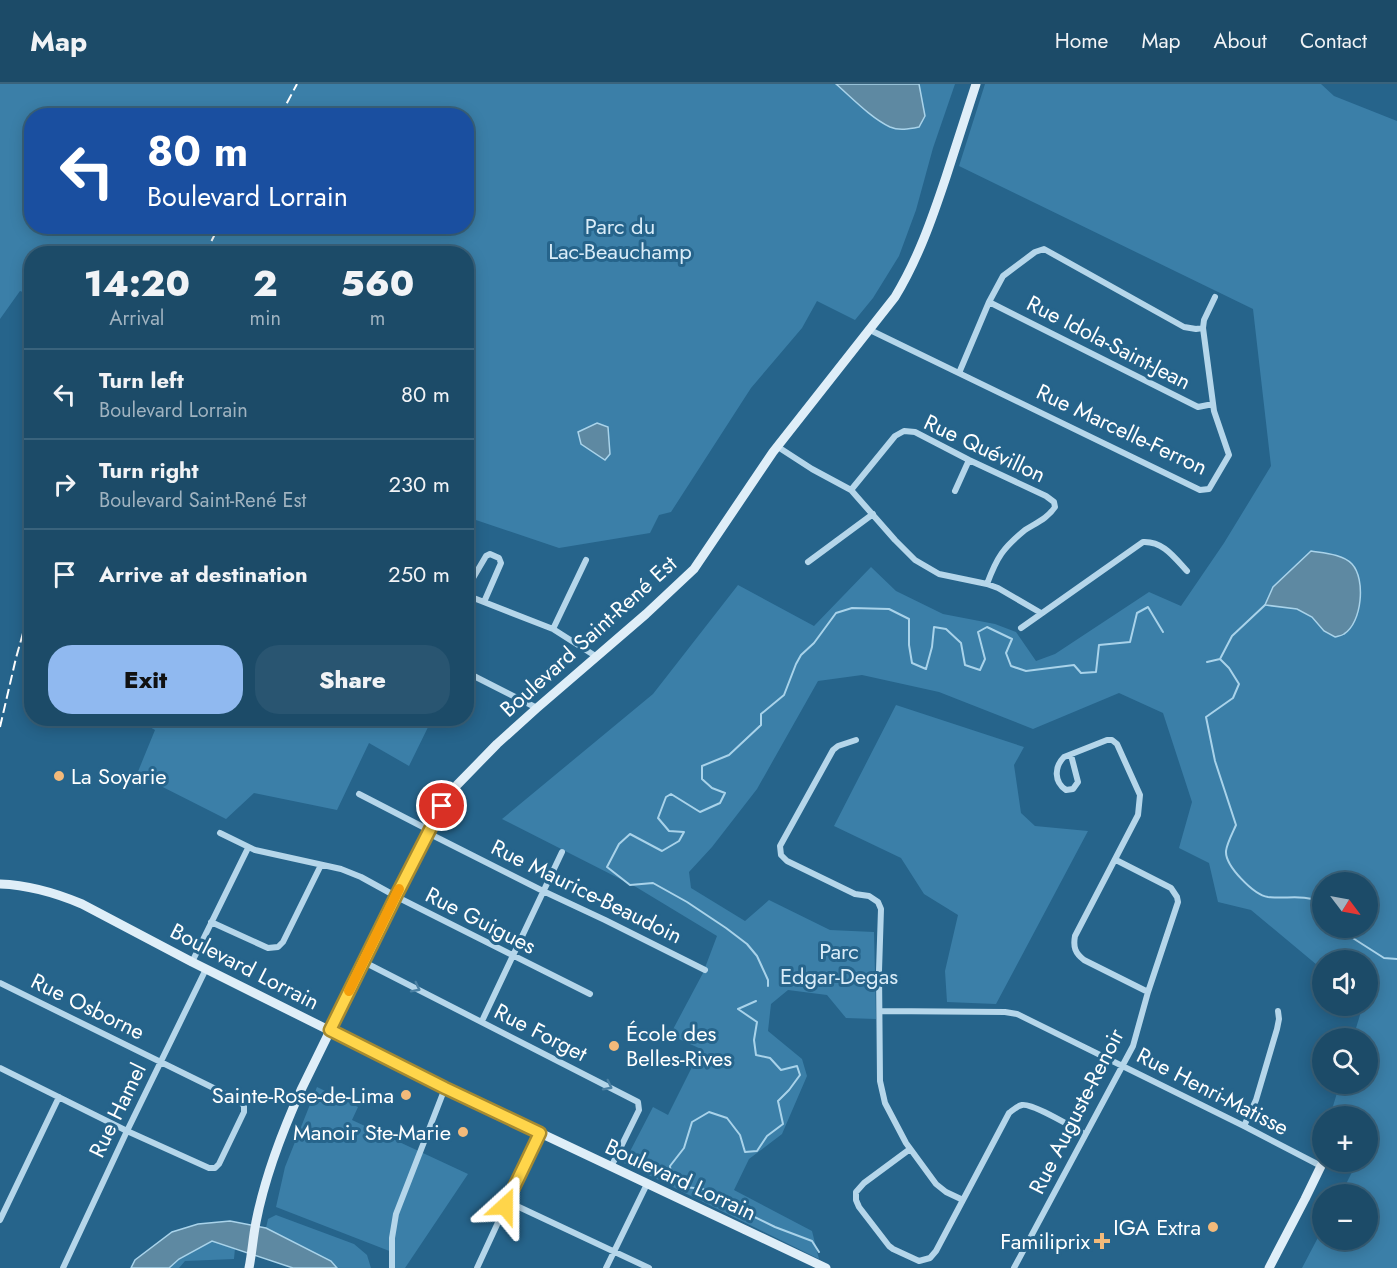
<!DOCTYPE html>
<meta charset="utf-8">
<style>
:root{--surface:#1c4b68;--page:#295571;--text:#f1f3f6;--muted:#a0b3c0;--line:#3a637c;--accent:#90b9f0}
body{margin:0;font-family:Jost,sans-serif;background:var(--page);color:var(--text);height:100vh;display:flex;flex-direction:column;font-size:22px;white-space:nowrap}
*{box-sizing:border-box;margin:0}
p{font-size:20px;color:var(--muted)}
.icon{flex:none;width:33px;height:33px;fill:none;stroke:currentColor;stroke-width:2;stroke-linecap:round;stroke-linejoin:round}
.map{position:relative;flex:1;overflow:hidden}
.side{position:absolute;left:24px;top:162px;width:450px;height:480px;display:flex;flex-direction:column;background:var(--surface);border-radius:24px;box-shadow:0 3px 15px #0003,0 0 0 2px var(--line)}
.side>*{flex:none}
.top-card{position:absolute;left:24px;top:24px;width:450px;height:126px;border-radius:24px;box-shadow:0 3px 15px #0003,0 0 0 2px var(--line);background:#1a4fa0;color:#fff;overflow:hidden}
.needle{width:39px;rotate:122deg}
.buttons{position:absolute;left:1312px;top:788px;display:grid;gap:12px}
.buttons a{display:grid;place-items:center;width:66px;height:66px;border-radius:50%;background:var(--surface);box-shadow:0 3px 15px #0003,0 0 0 2px var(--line);font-size:30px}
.pin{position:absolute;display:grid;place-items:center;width:51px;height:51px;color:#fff;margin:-26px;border:3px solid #fff;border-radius:50%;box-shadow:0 2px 6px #0007}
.me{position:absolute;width:66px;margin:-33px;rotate:24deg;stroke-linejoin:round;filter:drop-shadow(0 0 4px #0008)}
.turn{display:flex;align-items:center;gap:21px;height:126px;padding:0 24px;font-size:27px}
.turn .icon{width:78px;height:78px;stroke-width:2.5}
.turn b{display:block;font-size:42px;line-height:51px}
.eta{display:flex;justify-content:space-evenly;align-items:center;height:102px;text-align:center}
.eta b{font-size:36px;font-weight:800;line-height:42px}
.cta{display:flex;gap:12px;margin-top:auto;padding:12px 24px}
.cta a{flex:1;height:69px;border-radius:24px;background:var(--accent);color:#111;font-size:24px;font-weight:800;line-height:69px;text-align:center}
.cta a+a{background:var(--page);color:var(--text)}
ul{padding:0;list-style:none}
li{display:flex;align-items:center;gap:18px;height:90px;padding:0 24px;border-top:2px solid var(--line)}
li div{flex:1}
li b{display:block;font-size:22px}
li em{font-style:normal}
header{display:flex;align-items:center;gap:36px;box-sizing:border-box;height:84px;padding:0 30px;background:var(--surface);border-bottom:2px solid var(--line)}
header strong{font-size:28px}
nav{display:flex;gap:33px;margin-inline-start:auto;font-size:21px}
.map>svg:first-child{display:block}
</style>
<header>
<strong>Map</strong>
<nav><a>Home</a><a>Map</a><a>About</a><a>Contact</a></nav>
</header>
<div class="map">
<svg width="1397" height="1184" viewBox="0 0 1397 1184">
<rect width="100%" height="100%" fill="#26648b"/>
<path fill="#3b7fa8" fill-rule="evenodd" d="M0,0H955L933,64L916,126L899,172L873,214L855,236L817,217L802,244L751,304L671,428L659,431L650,449L559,464L467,433L466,170H32L31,211L20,207L0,235ZM32,32H466V142H32Z
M985,0H1321L1334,12L1397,37V1184H1302L1323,1144V1155H1368V1110H1341L1354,1084L1342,1077H1368V1032H1330L1340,999H1368V954H1353L1363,921H1368V876H1323V886L1251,826L1218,818L1209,779L1179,764L1192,718L1163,629L1119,609L1033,645L939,608L862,591L818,597L757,705L712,763L689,788L691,804L745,837L769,816L830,846L874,848L876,935L846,934L827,911L788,906L771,920L768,947L802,975L807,992L782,1050L749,1075L734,1106L812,1147L819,1175L624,1079L653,1023L668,1031L701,965L670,951L703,889L717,852L636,803L502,735L653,610L738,501L814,542L871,483L896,507L943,530L995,540L1016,548L1036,577L1055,570L1149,508L1181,522L1224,459L1271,382L1253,225L959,82ZM1323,798H1368V843H1323Z
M896,621L1024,663L1014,681L1021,729L1035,742L1088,747L996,920L947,918L945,887L958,831L924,810L901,774L834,742Z
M136,635H432L409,682L369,659L337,726L254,709L226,735L137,690L155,646Z
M317,1003L358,1023L352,1036L468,1090L405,1184H392V1168L276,1123L285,1083Z
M276,1131L354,1160L367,1171L371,1184H337L331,1177L266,1144L268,1135Z
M212,1157L235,1164L234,1175L185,1177L179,1184H169L179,1175Z"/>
<path fill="#5e89a2" stroke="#a9d3ea" stroke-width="1.5" d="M836,0H919L925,32L919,43C909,45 899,47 890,43C871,34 852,14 836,0Z
M597,339L608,343L610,370L605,376L581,360L578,348Z
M1311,467C1323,469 1343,470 1352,480C1366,495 1362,539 1344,550C1341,552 1338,552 1335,553L1324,547L1312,533L1297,525L1265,521L1273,503Z
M230,1137L266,1144L331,1177L337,1184H293L212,1157L179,1175L169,1184H131L135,1176L172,1148L198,1140Z"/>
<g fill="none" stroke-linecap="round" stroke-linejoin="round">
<path stroke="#a9d3ea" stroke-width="2" d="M1220,575L1232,552L1265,521
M1207,578L1220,575L1229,584L1239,600L1233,614L1206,633L1215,677L1236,741C1233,748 1227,759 1226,767C1225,782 1254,811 1268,813C1288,815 1302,810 1323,818
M1345,843L1348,851L1384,874L1397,875
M768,902V896L757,872L747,860L726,844L687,818L653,799L630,801L607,783L619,760L630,750L662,767L679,757L684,748L669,747L658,734L666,713L671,710L700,728L720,719L725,709L712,704L702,695V682L729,671L761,641V630L784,611L796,580L801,571L814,559L836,529L852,524L889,525L909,535V561L912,579L926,585L932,563L934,543L946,545L961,559L965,581L980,586L985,575L978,548L987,543L1012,555L1006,569L1011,582L1026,587L1074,581L1081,589L1096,588L1099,561L1130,558L1137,529L1148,523L1163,548
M756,917L738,925L757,938L754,956L756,971L770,974L781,986L797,982L800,991L789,1006L778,1017L783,1040L767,1052L757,1067L745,1068L740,1051L727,1034L709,1028L692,1038L684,1064L670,1082L671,1091L685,1103L703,1105L718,1115L775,1143L812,1157L819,1168"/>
<path stroke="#b5d6ea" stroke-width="6" d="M989,218L1198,323L1213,320
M870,246L1200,406L1209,405L1229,371L1214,327L1203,244L1204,236L1215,213
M959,289L989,218L1003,192L1035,168L1044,165L1184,243L1196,245L1203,244
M778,363L812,385L851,406L895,456L915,476L939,490L987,500L998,504L1041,529
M851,406L895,352L904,347L915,348L969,376L1046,412L1054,418L1055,423C1048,434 1036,439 1025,446C1003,464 997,473 987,500
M955,407L969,376
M808,478L873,430
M466,506L486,472L490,470L499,474L501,479L484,518
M466,511L553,545L597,573
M1021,544L1143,458C1163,457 1174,473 1187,487
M553,545L586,476
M466,588L537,624
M856,656L838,662L833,666L780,762L781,771L787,777L855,810L869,812L878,818L881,825L879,887L880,997L885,1019L906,1059L936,1100L946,1108L963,1116
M1071,671L1078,698L1073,705L1066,706C1054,698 1054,683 1064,673L1107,656H1112L1117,660L1140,711L1138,731L1075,852C1073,863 1075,869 1084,876L1148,908
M359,710L423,743L432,751L543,807L605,836L705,886
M220,749L255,766L341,785L361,793L401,815L590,910
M211,838L268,864L278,863L283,858L321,781
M192,878L248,764
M364,878L638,1018L639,1026L611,1083
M0,899L240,1017L244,1022V1028L219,1080L215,1084H209L127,1047L0,984
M880,927L1005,928L1017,930L1244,1042L1321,1082
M482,937L562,768
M1244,1042L1256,1016L1277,945L1279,935L1278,927
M910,1065L864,1099L856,1108V1116L859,1123L889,1162L893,1165L919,1177L930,1174L936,1167L1009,1029C1013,1026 1017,1022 1022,1021C1033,1019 1073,1044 1085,1050
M506,1117L649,1184
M0,1136L59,1013
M63,1184L127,1047L206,885
M392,1184V1154L396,1130L445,1004
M477,1184L501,1132L506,1117L540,1049
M606,1184L647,1100
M1014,1184L1133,962L1148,908L1178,818L1177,813L1171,804L1116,776"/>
<path stroke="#dfeef8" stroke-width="9" d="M0,800C29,801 56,809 82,820L192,878L445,1004L826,1184
M249,1184C252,1169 253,1153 256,1138C265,1092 282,1048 301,1006L396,812L446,715L457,701L497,660L537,624L646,530L694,485L773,368L895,213C918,175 932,135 946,93C956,62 966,31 976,0
M1269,1184L1305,1115L1321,1082"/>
<path stroke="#fff" stroke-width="2" stroke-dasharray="10 4.5" stroke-linecap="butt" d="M280,32L297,0
M205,170L219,142
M0,643L16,574L32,517"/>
</g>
<defs><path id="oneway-chevron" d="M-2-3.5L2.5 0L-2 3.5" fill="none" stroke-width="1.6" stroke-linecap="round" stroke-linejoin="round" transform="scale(1.5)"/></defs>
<g stroke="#4a80a3">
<use href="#oneway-chevron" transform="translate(416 904) rotate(27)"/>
<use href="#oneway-chevron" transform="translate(608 1002) rotate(27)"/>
</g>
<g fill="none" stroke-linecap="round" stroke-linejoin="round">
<g stroke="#a68a30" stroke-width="15">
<path id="route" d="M442,722L396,812L330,946L445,1004L540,1049L505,1122"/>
</g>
<use href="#route" stroke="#ffd54a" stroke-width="10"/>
<path stroke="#f59e0b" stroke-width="10" d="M349,907L399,805"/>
</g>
<g fill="#f3ba7a" stroke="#26648b" stroke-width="2">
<circle cx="59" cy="692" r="6"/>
<circle cx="614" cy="962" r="6"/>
<circle cx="406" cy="1011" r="6"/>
<circle cx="463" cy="1048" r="6"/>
<circle cx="1213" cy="1143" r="6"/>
<path d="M1099 1148h6v6h6v6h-6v6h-6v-6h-6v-6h6z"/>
</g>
<g text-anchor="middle" stroke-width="6" stroke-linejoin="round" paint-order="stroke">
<g font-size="22" fill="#d9ecf8" stroke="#26648b">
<text x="620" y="150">Parc du<tspan x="620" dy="25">Lac-Beauchamp</tspan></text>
<text x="839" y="875">Parc<tspan x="839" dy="25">Edgar-Degas</tspan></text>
</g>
<g font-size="22" fill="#fff" stroke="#26648b">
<text transform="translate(1109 258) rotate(27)" y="8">Rue Idola-Saint-Jean</text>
<text transform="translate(1122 345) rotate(25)" y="8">Rue Marcelle-Ferron</text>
<text transform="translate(985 364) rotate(25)" y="8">Rue Quévillon</text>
<text transform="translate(588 552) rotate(-42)" y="8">Boulevard Saint-René Est</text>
<text transform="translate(587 807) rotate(26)" y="8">Rue Maurice-Beaudoin</text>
<text transform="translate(481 836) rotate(27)" y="8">Rue Guigues</text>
<text transform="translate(245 882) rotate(27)" y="8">Boulevard Lorrain</text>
<text transform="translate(88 922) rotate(26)" y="8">Rue Osborne</text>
<text transform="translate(541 948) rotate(27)" y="8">Rue Forget</text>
<text transform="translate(1213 1007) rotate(27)" y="8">Rue Henri-Matisse</text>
<text transform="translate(117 1026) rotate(-64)" y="8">Rue Hamel</text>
<text transform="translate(1076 1027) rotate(-63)" y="8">Rue Auguste-Renoir</text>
<text transform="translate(681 1095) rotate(25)" y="8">Boulevard Lorrain</text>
</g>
<g font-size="22" fill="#fff" stroke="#26648b" text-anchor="end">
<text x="71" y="700" text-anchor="start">La Soyarie</text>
<text x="626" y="957" text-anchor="start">École des<tspan x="626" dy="25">Belles-Rives</tspan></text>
<text x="394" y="1019">Sainte-Rose-de-Lima</text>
<text x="451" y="1056">Manoir Ste-Marie</text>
<text x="1201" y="1151">IGA Extra</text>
<text x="1090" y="1165">Familiprix</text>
</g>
</g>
</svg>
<div class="buttons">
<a><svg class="needle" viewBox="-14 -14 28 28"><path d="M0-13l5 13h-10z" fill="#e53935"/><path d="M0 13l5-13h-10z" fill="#a0b3c0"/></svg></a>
<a><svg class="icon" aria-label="sound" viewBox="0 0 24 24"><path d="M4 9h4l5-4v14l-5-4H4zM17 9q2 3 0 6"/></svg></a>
<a><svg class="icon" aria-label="search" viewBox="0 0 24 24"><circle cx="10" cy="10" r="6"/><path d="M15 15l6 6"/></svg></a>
<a>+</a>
<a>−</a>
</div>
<div class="pin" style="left:442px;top:722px;background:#d93025"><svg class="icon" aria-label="arrive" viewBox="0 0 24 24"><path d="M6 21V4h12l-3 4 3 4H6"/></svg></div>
<svg class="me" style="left:505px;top:1122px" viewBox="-20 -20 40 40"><path d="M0-17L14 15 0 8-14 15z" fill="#ffd54a" stroke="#fff" stroke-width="4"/></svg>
<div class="top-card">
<div class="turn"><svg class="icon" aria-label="left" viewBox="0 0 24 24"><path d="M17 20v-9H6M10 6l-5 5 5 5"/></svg><div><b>80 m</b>Boulevard Lorrain</div></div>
</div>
<section class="side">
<div class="eta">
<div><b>14:20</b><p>Arrival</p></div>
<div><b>2</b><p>min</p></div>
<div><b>560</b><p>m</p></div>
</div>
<ul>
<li><svg class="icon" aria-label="left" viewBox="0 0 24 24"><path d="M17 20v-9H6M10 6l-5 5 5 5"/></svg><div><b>Turn left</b><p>Boulevard Lorrain</p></div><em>80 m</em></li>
<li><svg class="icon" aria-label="right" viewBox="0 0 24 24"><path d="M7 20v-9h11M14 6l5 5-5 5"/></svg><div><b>Turn right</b><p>Boulevard Saint-René Est</p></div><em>230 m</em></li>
<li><svg class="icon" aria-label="arrive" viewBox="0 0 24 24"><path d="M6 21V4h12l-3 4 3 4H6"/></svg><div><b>Arrive at destination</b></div><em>250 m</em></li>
</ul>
<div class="cta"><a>Exit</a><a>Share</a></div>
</section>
</div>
